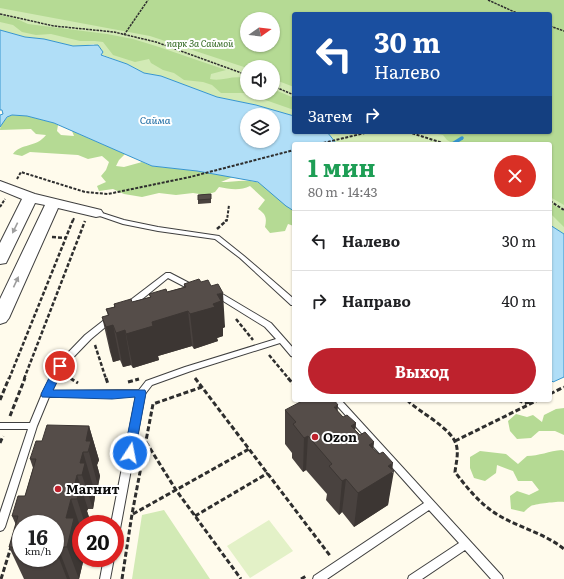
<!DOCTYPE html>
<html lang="ru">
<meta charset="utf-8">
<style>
:root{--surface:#fff;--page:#f6f6f6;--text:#202124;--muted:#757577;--line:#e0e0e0;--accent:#be222d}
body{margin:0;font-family:Literata,serif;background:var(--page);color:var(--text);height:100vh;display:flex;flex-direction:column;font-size:15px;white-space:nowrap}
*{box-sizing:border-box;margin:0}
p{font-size:13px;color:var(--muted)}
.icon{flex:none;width:22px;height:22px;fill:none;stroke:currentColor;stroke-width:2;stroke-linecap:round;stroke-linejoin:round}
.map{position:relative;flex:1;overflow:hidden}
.side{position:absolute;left:292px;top:142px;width:260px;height:260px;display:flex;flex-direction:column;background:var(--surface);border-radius:4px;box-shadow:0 1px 3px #0004}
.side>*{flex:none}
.banner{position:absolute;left:292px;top:12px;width:260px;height:122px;border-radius:4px;box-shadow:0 1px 3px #0004;background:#1a4fa0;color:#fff;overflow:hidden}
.needle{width:26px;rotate:76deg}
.buttons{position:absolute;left:240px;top:12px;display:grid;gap:8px}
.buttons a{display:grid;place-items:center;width:40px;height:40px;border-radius:50%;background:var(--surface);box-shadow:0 1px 3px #0004;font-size:20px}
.speed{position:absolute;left:12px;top:515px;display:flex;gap:8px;font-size:20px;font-weight:700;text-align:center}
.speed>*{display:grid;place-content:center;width:52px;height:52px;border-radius:50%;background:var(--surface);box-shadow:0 1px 3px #0004;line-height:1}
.speed small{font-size:10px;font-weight:400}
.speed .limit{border:6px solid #d22;background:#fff;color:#111}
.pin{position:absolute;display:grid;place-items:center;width:34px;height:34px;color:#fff;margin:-17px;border:2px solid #fff;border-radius:50%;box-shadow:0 1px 4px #0007}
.me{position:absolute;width:44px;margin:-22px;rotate:11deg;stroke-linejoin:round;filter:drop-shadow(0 0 3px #0008)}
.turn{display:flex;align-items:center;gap:14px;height:84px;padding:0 16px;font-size:18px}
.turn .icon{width:52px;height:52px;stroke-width:2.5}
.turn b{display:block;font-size:28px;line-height:34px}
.then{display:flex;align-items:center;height:38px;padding:0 16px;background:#0003;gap:8px;font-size:15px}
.round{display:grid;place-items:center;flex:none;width:42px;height:42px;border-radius:21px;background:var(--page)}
.summary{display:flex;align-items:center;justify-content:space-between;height:68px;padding:0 16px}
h1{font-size:24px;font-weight:700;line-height:30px;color:#1e9e55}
.action{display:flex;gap:8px;margin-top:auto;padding:8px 16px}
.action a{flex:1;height:46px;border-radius:24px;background:var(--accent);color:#fff;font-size:16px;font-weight:700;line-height:46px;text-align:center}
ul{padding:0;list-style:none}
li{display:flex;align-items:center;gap:12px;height:60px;padding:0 16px;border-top:1px solid var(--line)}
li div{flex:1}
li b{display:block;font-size:15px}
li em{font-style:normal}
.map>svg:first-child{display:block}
</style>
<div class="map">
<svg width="564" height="579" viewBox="0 0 564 579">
<rect width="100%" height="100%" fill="#fffbec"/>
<path fill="#d2eab5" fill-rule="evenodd" d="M0,0H564V234L550,225V144H430L420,142L414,144H340L336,143L327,132H550V14H294V116L256,105L217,97L161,76L144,73L127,64L100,54L94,44L82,46H73L44,39L25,37L0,30ZM247,19H273V45H247ZM247,67H273V93H247Z
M164,510L210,579H132L142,515Z"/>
<path fill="#b5da94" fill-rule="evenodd" d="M0,0H564V205L550,197V144H454L447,140L443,135L427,132H550V14H294V87L273,79V67H247V68L150,36L0,8ZM247,19H273V45H247Z
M0,15L17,19L28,24L107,34L133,39L159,47L226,70L211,74L210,79C223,82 234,74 247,79V93H273V89L294,98V110L245,93H221L212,85L203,82L184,80L174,73L163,70L151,63L149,59L135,62L113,55L103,42L95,41H80L51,34L36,35L22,32L13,25L0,22Z
M12,115L27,116L54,123L58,125L57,131L61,135L74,136L72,131L125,154L119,160L116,166L124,167L142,162L152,166L197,171L233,177L221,182C233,182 245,179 256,182C265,184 284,205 294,211V226L288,224L285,231L270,233L265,227C267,218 266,214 258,209L265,200L250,186C240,191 229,189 219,187L215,192L206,195L193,193L176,195L159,193L142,197L124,194L113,189L99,191L97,186L106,182L101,176L106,170L109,162L102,156L88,159L78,155L30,152L22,156L13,154C21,143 36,148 46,135L36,134L31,129L0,130C0,124 6,117 12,115Z
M550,203L564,211V227L550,213Z
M564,408V435L555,431H539L531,438L517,439L510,431L508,421L516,414L527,417L533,415L542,422L544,415L556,409Z
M562,450L564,451V502C560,501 535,504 531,506C529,507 526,510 524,512L511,509L510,496L517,491L529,495L539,490L532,481H518L513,471L497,465L496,473L485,481L474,478L470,468V457L480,451L506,454L518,464L527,456C539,456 549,451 562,450Z"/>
<path fill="#e3f1c7" d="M269,520L293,551L250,578L227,546Z"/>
<path fill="#b0def7" stroke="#3695cf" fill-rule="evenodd" d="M0,30L25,37L44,39L73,46L98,45L103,52L101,55L127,64L144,73L161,76L217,97L256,105L294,116V132H327L336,143L340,144H294V211L286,206L258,182L197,171L152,166L54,123L27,116L12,115L7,117L0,127V115L3,114L2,110H0ZM247,115H273V141H247Z
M550,225L564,234V377L553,382L550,379Z"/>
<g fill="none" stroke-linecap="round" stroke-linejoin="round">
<path stroke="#3695cf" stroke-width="3.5" d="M454,143L462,138"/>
<g stroke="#3f3f3f" stroke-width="2">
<path id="service" d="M96,211L124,220L158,227L219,236L244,256L294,299V305H291L240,258L215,239L158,231L123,224L94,214L93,213L94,212Z
M166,273H170L195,286L196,288L193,290H191L168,278L130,309H124L123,307L124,305Z
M215,292H219L271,323L294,349V357L291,356L280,343L191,371L152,385L145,394L120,529L118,532L115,533V524H111L136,396L49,397L37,426L5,527L3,530L0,531V513L28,429H0V423H30L42,394L57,364L85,335L108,317L111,316L115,319L91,339L63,368L52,391L139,390L146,381L185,367L276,339L265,327L215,296L213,294Z
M332,400H341L502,576L503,579H491L465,550L422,579H408L409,576L459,543L429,510L327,579H313L314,576L424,503Z
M104,558H114L110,579H100Z"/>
</g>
<g stroke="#3f3f3f" stroke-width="2">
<path id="tertiary" d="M0,181L35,194L101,210L103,213L101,216L96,217L58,208L9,318L6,322L0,324V299L45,205L35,203L8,259L6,263L0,264V243L22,199L0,190Z"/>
</g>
<path stroke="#2e2e2e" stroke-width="1.5" stroke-dasharray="2.5 1" stroke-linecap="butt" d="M488,0L519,14
M0,14L54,26L114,32L156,42L247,75
M550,26L564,31
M124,35L148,0
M273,86L294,95"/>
<path stroke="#2e2e2e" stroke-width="2" stroke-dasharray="3 1.5" stroke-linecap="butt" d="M408,132L446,144
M319,144L369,132
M17,179L21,172L85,192L108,194L190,177L294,150
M550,201L564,210
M0,207L5,199
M73,221L74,218
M225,221L227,220L229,205"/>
<path stroke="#2e2e2e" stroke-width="2.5" stroke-dasharray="4 2" stroke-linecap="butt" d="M217,229L227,220
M52,237L66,238
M236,319L253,340
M95,345L106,379
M269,355L289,379
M68,375V377L71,379
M9,379L73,220
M24,379L85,221"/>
<path stroke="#2e2e2e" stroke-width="3" stroke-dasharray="5 2.5" stroke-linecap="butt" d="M70,378L78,383
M106,378L108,384
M195,378L331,557
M288,378L294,385
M128,382L139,379
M550,394L564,387
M0,400L9,378
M407,400C419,412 451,428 456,444C459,453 456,463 455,472C467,488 481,505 498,515C520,528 544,533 564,549
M518,400L524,403L532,402
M10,416L25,378
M455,441L538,400
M146,442L176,490L241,579
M0,443L3,436
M133,514L249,449
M195,516L268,473
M1,579L11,547
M122,579L132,514L153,404L202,387
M301,579L306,576"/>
<use href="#service" fill="#fff" fill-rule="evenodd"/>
<use href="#tertiary" fill="#fff" fill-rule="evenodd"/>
</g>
<path fill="#49423f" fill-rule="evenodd" d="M211,194V203L198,204V195Z
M201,282L211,286L225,327L223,328V336L217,338L218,341L194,349L192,346L158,356L159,360L133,368L131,365L123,367L120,360L113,362L110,352L102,317L108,316L106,309L114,307V304L132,302L150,297L149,294L167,292L184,287V284Z
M285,410L338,412L343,417L356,423L355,430L360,435L374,442L373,448L392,470L388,505L354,527L342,512L339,515L326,500L327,494L306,470L303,472L292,458V453L285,444Z
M89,426L99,460L97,465L100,476L98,486H93L92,488L95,497L93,509H88L87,511L90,520L89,524H81V558H84L79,579H24L9,547L16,525L12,516L25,496L33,468L30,459L42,441ZM21,524H55V558H21Z"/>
<path fill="#3c3633" d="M223,293L225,327L223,328V336L217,338L218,341L194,349L190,314L213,304L217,294Z
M188,311L192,346L158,356L159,360L133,368L126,334L152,322Z
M113,325L120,360L113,362L106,327Z
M125,330L131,365L123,367L116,333Z
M338,405L336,439L334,407Z
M356,423L352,458L351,426Z
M89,426L99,460L97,465L100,476L98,486L86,441Z
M308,436L306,470L303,472L304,438Z
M374,442L369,476V445Z
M83,452L93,486L92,488L95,497L93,509L82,475L80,463Z
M393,463L392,473L394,471L388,505L354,527L358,493L388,466Z
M77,475L88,509L87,511L90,520L89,524H85L77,499L74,487Z
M346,479L342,512L339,515L342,481Z
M71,499L81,529V558H84L79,579L67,547L66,518Z
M58,547L70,579H67L57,553Z"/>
<path fill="#554d49" stroke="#3c3633" d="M211,194V199L198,200V195Z
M199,279L201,282L208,280L211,286L218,284L223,293L217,294L221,301L213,304L215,307L190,314L188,311L152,322L153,326L126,334L125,330L116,333L113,325L106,327L102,317L109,315L106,309L115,307L114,304L131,299L132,302L151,297L149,294L166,289L167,292L186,287L184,284Z
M304,400H334L338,405L334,407L343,417L347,415L356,423L351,426L360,435L365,432L374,442L369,445L379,454L383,452L393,463L388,466L394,471L358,493L346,479L342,481L329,466L332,464L308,436L304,438L293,424L296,422L285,410Z
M47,425L89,426L86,441H91L88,452H83L80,463H85L82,475H77L74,487H80L77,499H71L66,518H74L67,547H58L57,553H55V524H21V547H9L18,516H12L18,496H25L36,459H30L36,441H42Z"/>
<defs><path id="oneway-solid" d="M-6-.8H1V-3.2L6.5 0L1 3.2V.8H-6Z"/></defs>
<g fill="#9e9e9e">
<use href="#oneway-solid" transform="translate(15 228) rotate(116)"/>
<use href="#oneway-solid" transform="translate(16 282) rotate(-65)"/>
</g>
<path fill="#1a73e8" stroke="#114b97" d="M60,362L64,363L65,366L53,390H145L146,393L134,457L130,458L125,457L124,453L135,397L112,399L42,397L41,394L55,366L57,363Z"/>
<g fill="#be222d" stroke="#fff" stroke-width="1.5">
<circle cx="315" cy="437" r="4"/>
<circle cx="58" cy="489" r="4"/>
</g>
<g text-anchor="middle" stroke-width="4" stroke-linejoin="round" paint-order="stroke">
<g font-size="9" font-style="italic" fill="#2d651c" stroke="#fff">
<text x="200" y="47">парк За Саймой</text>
</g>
<g font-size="10" font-style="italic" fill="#1466a0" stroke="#fff">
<text x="155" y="124">Сайма</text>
</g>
<g font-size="13" font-weight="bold" fill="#0c0c0c" stroke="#fff" text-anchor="start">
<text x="323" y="442">Ozon</text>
<text x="66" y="494">Магнит</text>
</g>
</g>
</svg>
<div class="buttons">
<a><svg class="needle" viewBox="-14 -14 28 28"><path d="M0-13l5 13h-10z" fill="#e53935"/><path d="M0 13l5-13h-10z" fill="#757577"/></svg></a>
<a><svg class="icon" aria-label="sound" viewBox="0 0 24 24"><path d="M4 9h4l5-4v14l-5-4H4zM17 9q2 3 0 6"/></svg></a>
<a><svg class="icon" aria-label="layers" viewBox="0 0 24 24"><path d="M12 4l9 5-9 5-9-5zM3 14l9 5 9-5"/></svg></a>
</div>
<div class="speed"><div>16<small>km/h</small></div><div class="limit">20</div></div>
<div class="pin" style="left:60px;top:366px;background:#d93025"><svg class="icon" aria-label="arrive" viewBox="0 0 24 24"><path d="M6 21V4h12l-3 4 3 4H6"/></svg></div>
<svg class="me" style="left:130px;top:453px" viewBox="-20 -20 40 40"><circle r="17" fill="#1a73e8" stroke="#fff" stroke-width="3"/><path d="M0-11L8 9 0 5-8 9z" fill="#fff"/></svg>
<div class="banner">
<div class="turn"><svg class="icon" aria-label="left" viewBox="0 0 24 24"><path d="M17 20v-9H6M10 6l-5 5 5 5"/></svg><div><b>30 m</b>Налево</div></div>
<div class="then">Затем<svg class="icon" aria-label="right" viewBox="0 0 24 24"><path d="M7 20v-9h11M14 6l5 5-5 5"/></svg></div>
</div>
<section class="side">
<div class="summary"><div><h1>1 мин</h1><p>80 m · 14:43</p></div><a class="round" style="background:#d93025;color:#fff"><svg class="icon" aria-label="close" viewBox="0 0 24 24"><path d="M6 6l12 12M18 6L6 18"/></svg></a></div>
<ul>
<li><svg class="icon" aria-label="left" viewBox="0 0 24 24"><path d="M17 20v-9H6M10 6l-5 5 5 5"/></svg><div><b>Налево</b></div><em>30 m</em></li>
<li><svg class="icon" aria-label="right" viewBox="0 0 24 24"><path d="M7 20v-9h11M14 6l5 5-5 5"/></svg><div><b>Направо</b></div><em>40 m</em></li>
</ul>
<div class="action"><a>Выход</a></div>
</section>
</div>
